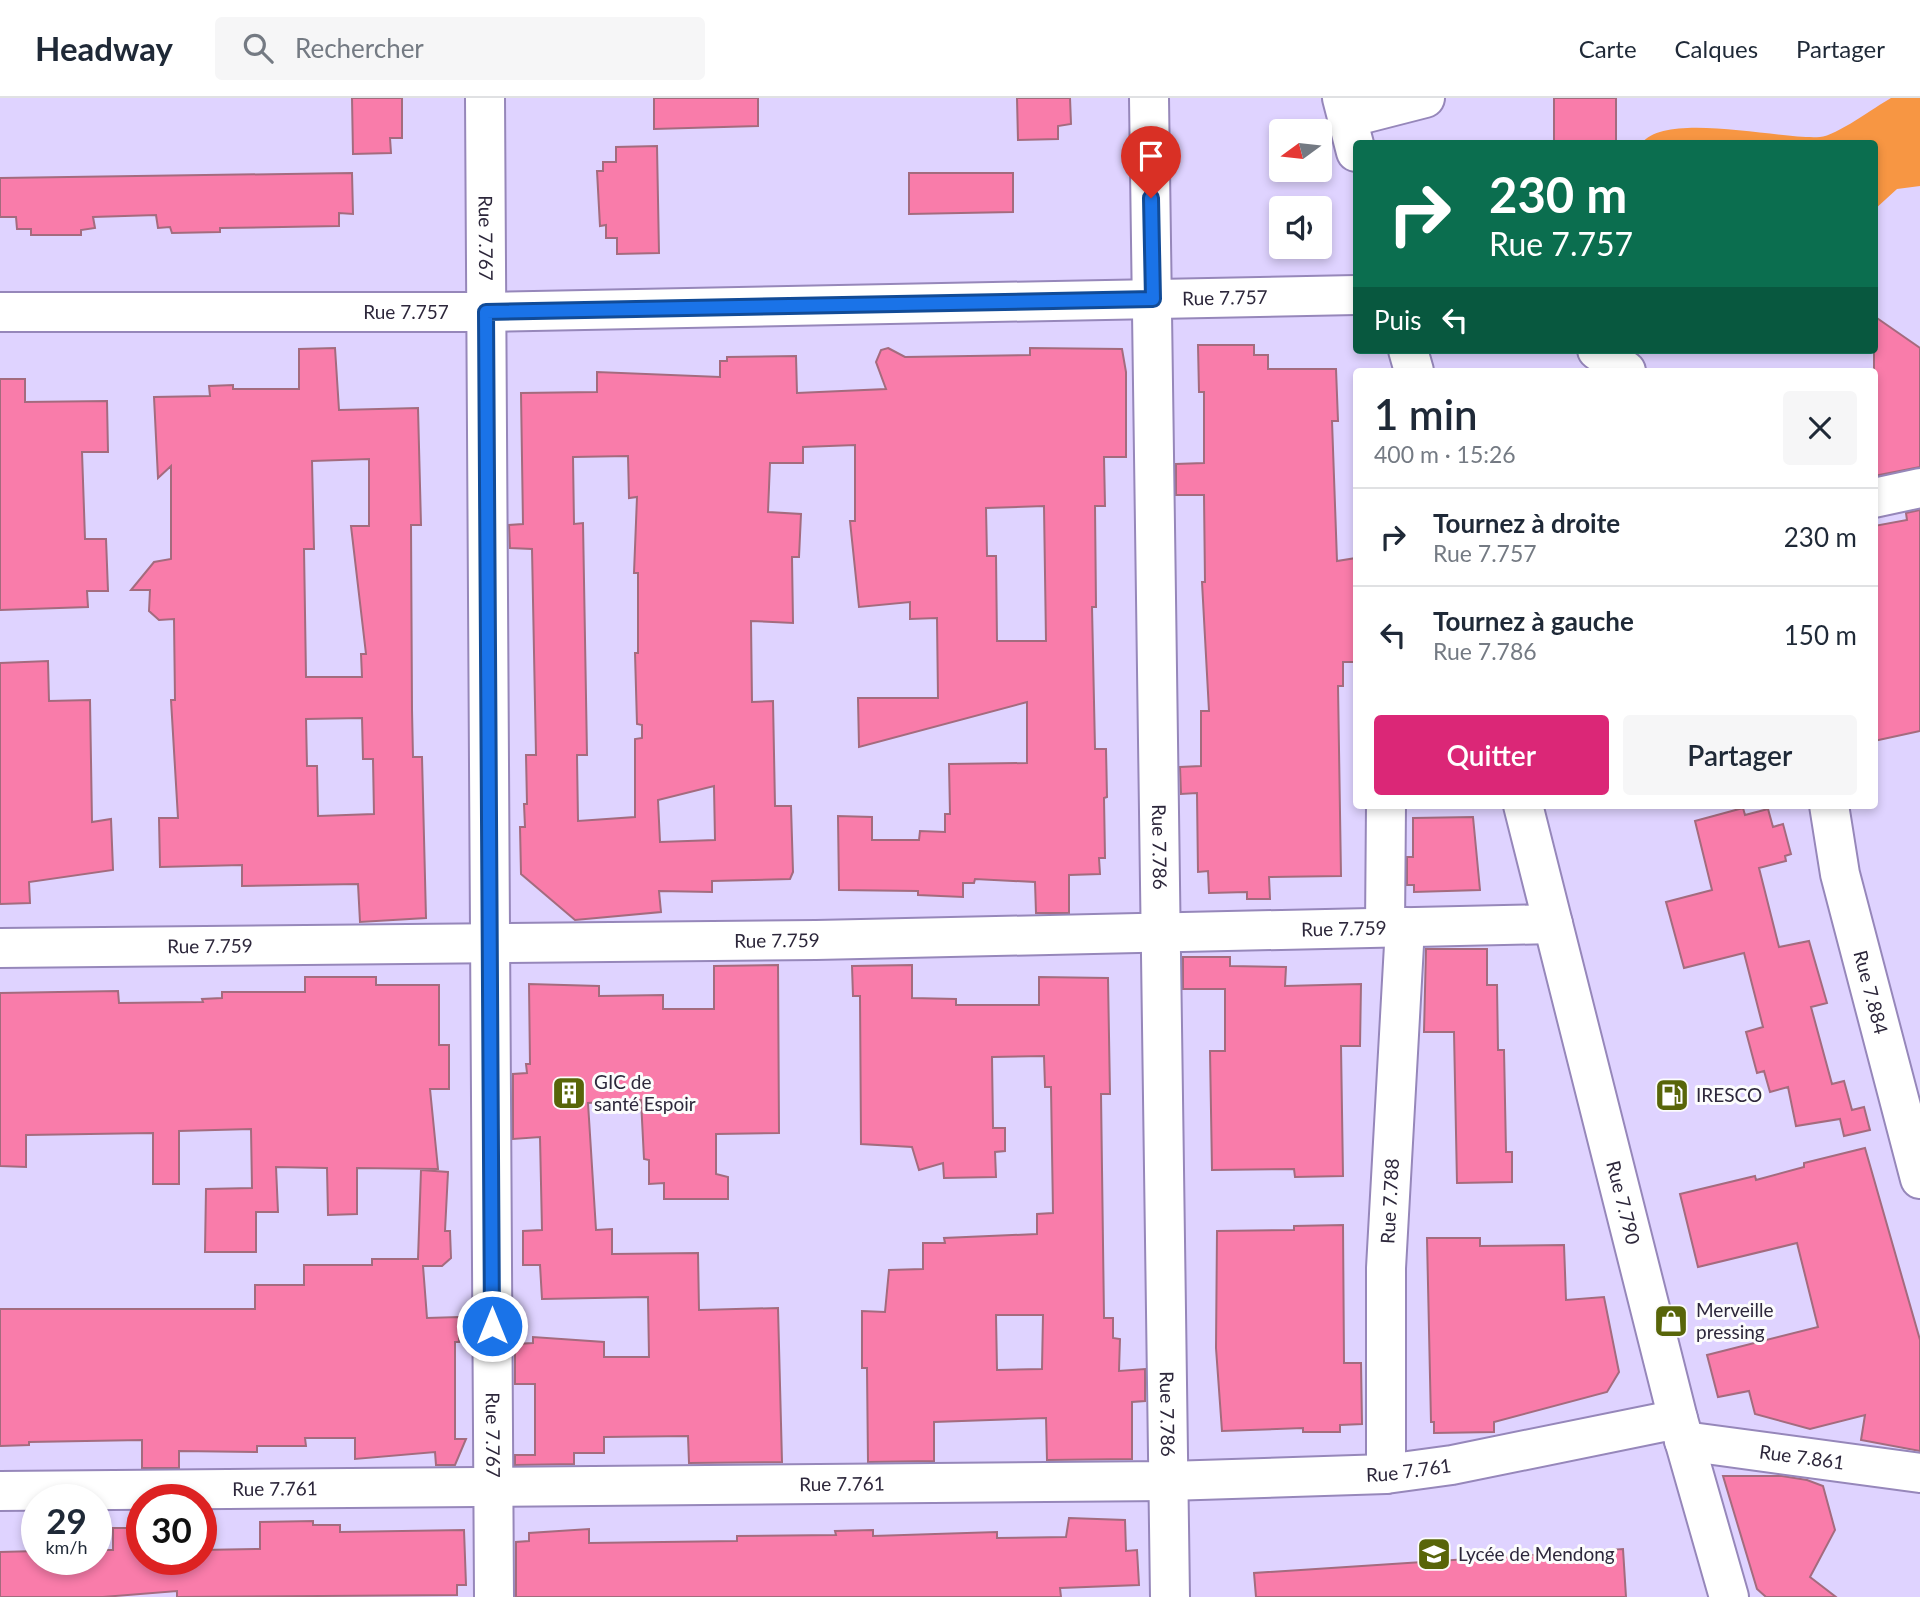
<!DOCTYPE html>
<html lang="fr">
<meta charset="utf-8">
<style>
:root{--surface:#fff;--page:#f6f6f7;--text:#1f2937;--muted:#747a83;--line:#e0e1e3;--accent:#db2777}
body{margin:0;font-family:Lato,sans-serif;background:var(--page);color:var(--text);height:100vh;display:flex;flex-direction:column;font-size:26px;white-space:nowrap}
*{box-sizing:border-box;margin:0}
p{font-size:23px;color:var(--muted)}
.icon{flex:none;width:38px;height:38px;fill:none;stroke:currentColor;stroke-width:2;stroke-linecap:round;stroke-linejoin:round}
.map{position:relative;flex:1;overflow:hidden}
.sheet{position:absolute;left:1353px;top:270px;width:525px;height:441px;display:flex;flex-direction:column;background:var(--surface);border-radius:7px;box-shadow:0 4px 10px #0003}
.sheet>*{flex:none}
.hud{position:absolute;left:1353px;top:42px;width:525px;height:214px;border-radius:7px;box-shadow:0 4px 10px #0003;background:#0b6e4f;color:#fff;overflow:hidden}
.needle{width:46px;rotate:255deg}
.fabs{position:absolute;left:1269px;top:21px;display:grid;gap:14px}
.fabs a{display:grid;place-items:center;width:63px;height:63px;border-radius:7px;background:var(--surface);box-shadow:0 4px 10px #0003;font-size:35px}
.speed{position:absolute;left:21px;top:1386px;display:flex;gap:14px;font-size:35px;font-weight:700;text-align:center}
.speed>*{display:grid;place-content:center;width:91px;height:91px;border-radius:50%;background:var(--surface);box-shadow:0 4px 10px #0003;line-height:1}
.speed small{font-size:18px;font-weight:400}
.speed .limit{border:10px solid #d22;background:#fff;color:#111}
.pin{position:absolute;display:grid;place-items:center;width:60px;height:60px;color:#fff;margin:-72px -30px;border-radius:50% 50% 50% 0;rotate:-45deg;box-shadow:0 0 7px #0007}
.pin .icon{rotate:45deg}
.me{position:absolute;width:77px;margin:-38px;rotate:0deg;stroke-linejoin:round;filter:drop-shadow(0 0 5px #0008)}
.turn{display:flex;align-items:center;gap:24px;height:147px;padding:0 21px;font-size:32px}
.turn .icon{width:91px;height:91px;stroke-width:2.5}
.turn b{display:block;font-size:49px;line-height:60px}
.then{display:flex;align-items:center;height:66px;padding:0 21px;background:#0003;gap:14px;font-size:26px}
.round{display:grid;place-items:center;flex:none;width:74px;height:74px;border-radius:7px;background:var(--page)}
.head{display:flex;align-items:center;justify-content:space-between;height:119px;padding:0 21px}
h1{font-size:42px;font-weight:600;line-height:52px}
.cta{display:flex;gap:14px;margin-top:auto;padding:14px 21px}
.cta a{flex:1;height:80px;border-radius:7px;background:var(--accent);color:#fff;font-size:28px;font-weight:600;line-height:80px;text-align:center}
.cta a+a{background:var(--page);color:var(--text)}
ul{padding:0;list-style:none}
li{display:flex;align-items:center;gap:21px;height:98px;padding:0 21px;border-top:2px solid var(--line)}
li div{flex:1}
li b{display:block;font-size:26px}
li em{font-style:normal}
header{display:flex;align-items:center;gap:42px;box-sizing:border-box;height:98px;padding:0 35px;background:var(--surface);border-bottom:2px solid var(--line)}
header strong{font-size:33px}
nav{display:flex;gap:38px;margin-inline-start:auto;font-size:24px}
.search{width:490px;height:63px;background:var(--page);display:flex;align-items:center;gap:18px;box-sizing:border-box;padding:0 24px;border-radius:7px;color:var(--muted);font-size:26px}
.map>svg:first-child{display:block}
</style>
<header>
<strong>Headway</strong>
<div class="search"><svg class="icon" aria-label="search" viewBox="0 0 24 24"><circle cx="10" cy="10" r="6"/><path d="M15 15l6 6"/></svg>Rechercher</div>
<nav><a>Carte</a><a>Calques</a><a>Partager</a></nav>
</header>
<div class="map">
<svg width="1920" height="1499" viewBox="0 0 1920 1499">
<rect width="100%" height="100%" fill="#dfd3ff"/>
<path fill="#f79643" d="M1891,0H1920V88L1897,91L1874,112V46L1642,45C1667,13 1781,42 1820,39C1836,38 1875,9 1891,0Z"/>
<path fill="#f97caa" stroke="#a46b7e" stroke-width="2" fill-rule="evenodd" d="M352,0H402V40H390L391,55L353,56Z
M654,0H758V28L654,31Z
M1017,0H1070L1071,26L1058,28V41L1018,42Z
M1554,0H1616V46H1554Z
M657,48L659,155L617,156V140H606V127L600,128L597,73H603V64H616V49Z
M352,75L353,116L339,115V128L220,130V134L172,135L170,129L158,130L156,117L93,119L95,130L81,132V137H31V131H17L16,119H0V80Z
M909,75H1013V114L909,116Z
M1874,218L1920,250V369L1874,378Z
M1198,247H1254V257H1268V271H1336L1338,323H1332L1337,463L1356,460V564H1343V588H1338L1341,778L1269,779L1270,801H1247V794L1209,795L1208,773L1198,774L1197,695L1181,696L1180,669L1201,668V613H1209L1202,484H1205L1204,397H1176V366L1204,365V294H1199Z
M335,250L339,312L418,310L421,427H411L412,612L413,659H422L426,820L360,824L358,786L242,788V767L160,769L159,720H178L171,602H175L174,521L159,522L149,513L150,492H131L154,464L171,461V368L158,380L154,299L210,298L209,288L233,287V291H299V251ZM369,361V428H351L366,556H361L362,579H306L304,451H314L312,363ZM362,620L363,661H373L374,716L318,718L317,668H307L306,621Z
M888,250L905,259L1030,257V250L1122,251L1126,274V359H1104L1105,408H1095L1096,509H1092L1095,651H1106L1107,699L1104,700L1105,760H1099L1100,776L1069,777V815H1036L1035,784L975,781L974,785H963V799L918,797V793L839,792L838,718L872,719V742H919L920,733L945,734V716H950L949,666L1027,665V604L859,649L858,600H938L937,520L910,521V504L859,509L850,423H855V347L803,349V365H770L768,414L801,416L799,459H792L793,525L751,523L752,604L773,603L775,708H791L793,774L790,781L712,783V794L659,793L661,814L575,822L521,776L520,729H525L524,706H527L526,657H536L532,451L510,450L509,427L523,426L521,295L597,294V274L720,279V263H727V259L796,258L797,295L886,291L876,264L881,252ZM628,358L629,400L637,399L634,475H638V555H635L637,626L642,627V640L635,641V719L578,723L577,657H587L583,425L574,426L573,359ZM1044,408L1046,543H997L996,458H987L986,410ZM714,688L715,742L660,744L658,702Z
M0,281H25V304L107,303L108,354H82L85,441H106L108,493H87L88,509L0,512Z
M1920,412V633L1874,643V428L1907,422L1906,415Z
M48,563L49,603L90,602L92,724L111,721L113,772L29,784L30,805L0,806V565Z
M1743,710L1745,717L1768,711L1773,729L1783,726L1791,756L1785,758L1786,763L1759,770L1779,849L1809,843L1827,905L1811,909L1832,986L1844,983L1852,1012L1864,1009L1870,1032L1844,1038L1840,1021L1796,1028L1788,989L1770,994L1764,973L1757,975L1746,934L1763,929L1744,855L1684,870L1666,804L1712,792L1695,723Z
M1473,719L1480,792L1414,794V787H1407V759H1413V720Z
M1426,851H1487V887H1497L1498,952H1504L1506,1054H1512V1084L1457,1085L1454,934H1424Z
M1183,859H1230V868L1286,869L1285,888L1361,886L1360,948H1341L1343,1078L1295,1079L1294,1071L1212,1072L1210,953H1225V891H1183Z
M778,867L779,1035L716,1036V1076L728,1079V1101H664V1085L649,1086V1062L644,1061L641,1002L588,1005L596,1132L612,1131V1156L698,1155L699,1212L778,1210L782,1364L689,1365L688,1338L604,1339V1355H574V1366L515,1367V1357H535V1286H515V1246L533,1245V1239L604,1244V1259H649L648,1199L542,1201L540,1167H523V1133L542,1132L540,1039L513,1041V976L527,975L526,966H530L529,886L599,888V898L663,897V911H714V868Z
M912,867V900L956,901V907H1039V879L1108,880L1110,996H1101L1104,1220H1113V1240L1120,1241L1119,1273L1145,1271V1303L1132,1304V1361L1047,1362L1046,1320L934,1324V1363L868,1364L867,1270H862V1213L885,1214L889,1172L923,1171V1145H945L944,1140L1037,1136V1116L1053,1115L1051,989H1045L1044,958L992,959L993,1030H1005V1053L995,1054L996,1079L944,1080L943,1065L919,1072L912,1049L861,1046L860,898H853L852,868ZM996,1217H1043L1042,1271L997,1272Z
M305,879H376V887H439V947H449V991H430L438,1071L357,1070V1116L328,1117L327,1070L276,1069L278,1114H256V1154H205L206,1091L252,1090L251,1031L179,1033V1086H153V1035L26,1037V1069L0,1068V895L118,893L119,905L203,904L202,901L222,900V894H305Z
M1865,1050L1920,1242V1353L1861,1342L1865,1317L1810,1331L1755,1316L1749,1293L1718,1299L1707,1257L1818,1229L1797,1145L1698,1169L1680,1096L1755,1078L1756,1082L1804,1069V1065Z
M421,1072L448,1074L445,1133H450L451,1160L442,1168H423L427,1220L459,1219V1244H455V1341H466L455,1367H436L435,1354L355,1361V1340H305L306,1348H257V1354L179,1353V1370H142V1342L29,1344V1347L0,1348V1211H255V1187H304V1167H372V1161H418Z
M1343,1127L1344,1265H1361L1362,1326L1340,1327V1334H1303V1330L1222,1333L1216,1250L1217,1133L1294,1132V1128Z
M1427,1140H1480V1148L1564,1147L1566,1202L1604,1199L1619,1274L1607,1294L1494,1324V1334L1434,1335V1324H1431Z
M1723,1378H1782L1807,1382L1823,1388L1835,1432L1810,1479L1836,1499H1766L1757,1491Z
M1069,1420L1125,1422L1126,1453L1137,1452L1139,1487L1060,1490L1061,1499H516V1444L529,1443V1435L589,1431V1445L737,1443V1438L836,1437L835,1433L873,1432V1438L997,1434V1440L1066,1439Z
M313,1423V1427H340V1434L464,1432L466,1487H457V1497L177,1499V1493L103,1499H0V1454L37,1453V1461H96V1452H113V1430H142V1461H201V1452L260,1451V1424Z
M1623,1451L1626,1499H1256L1254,1475Z"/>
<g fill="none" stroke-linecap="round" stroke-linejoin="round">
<g stroke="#9687ba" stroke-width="42">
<g id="minor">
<path id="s1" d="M485,0L494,1499"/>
<path id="s2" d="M1149,0L1170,1499"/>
<path d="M1342,0L1356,54"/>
<path d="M1347,20L1425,0"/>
<path id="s3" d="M0,214H486L1356,197"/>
<path d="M1408,252L1414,273"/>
<path d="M1597,252L1626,273"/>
<path d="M1874,400L1920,390"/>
<path id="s4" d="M1523,707L1678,1321L1729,1499"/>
<path id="s5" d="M1829,707L1840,776L1920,1081"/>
<path d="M1385,829L1386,707"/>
<path id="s6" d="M0,850L816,842L1553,826"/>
<path id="s7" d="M1684,1343L1920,1375"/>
<path id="s8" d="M1386,1376V1170L1405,829"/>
<path id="s9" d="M0,1393L1168,1383L1386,1376L1452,1367L1678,1321"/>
</g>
</g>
<use href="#minor" stroke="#fff" stroke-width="38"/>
</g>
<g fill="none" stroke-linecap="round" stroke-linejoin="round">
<g stroke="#114b97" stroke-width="18">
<path id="route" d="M492,1228L486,214L1153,201L1151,100"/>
</g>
<use href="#route" stroke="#1a73e8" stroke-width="12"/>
</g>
<defs>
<g id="building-square" transform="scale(1.75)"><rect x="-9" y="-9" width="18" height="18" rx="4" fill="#586509" stroke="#fcfcfc"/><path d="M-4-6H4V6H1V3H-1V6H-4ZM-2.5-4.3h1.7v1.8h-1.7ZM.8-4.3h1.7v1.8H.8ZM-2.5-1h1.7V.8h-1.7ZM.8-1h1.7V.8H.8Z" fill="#fff"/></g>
<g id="fuel-square" transform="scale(1.75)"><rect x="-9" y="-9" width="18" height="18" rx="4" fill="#586509" stroke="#fcfcfc"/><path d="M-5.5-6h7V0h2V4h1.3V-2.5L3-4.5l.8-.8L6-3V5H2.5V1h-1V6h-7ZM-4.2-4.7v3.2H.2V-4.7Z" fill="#fff"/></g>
<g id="shop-square" transform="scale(1.75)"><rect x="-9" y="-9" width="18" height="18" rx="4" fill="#586509" stroke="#fcfcfc"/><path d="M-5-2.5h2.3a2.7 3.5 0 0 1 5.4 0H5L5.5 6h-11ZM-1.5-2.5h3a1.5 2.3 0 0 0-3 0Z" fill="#fff"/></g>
<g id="school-square" transform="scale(1.75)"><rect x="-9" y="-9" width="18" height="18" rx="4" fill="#586509" stroke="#fcfcfc"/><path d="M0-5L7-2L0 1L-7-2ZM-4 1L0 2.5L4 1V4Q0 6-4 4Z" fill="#fff"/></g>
</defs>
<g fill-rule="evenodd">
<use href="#building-square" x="569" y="995"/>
<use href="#fuel-square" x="1672" y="997"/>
<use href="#shop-square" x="1671" y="1223"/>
<use href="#school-square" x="1434" y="1456"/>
</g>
<g text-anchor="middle" stroke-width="6" stroke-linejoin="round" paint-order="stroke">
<g font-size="19" fill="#2d273b" stroke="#fcfcfc">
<text dy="7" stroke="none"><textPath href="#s1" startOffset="140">Rue 7.767</textPath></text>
<text dy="7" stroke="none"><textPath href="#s3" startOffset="1225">Rue 7.757</textPath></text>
<text dy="7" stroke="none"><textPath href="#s3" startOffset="406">Rue 7.757</textPath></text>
<text dy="7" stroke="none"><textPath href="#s2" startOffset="749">Rue 7.786</textPath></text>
<text dy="7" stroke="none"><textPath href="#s6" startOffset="1344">Rue 7.759</textPath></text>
<text dy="7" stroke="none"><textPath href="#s6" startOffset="777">Rue 7.759</textPath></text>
<text dy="7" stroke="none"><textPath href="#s6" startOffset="210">Rue 7.759</textPath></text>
<text dy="7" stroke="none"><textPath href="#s5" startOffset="192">Rue 7.884</textPath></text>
<text dy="7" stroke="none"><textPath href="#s8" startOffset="273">Rue 7.788</textPath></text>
<text dy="7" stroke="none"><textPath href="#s4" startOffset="410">Rue 7.790</textPath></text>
<text dy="7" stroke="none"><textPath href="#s2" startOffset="1316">Rue 7.786</textPath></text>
<text dy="7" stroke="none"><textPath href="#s1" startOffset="1337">Rue 7.767</textPath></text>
<text dy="7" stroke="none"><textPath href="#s7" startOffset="119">Rue 7.861</textPath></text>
<text dy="7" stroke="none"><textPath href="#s9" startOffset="1409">Rue 7.761</textPath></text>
<text dy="7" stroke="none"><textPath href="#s9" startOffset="842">Rue 7.761</textPath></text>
<text dy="7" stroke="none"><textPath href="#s9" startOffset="275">Rue 7.761</textPath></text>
</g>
<g font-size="19" fill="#2d273b" stroke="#fcfcfc" text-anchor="start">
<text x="594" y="991">GIC de<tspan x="594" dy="22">santé Espoir</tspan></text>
<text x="1696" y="1004">IRESCO</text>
<text x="1696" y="1219">Merveille<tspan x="1696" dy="22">pressing</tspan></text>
<text x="1458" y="1463">Lycée de Mendong</text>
</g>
</g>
</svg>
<div class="fabs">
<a><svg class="needle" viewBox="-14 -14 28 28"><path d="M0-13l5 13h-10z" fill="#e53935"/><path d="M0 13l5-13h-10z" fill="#747a83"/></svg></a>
<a><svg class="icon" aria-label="sound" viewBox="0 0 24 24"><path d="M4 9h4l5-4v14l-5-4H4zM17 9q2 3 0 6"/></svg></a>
</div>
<div class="speed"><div>29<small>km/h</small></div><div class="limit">30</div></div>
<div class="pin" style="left:1151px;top:100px;background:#d93025"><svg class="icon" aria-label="arrive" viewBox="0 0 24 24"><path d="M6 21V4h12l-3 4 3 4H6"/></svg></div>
<svg class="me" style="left:492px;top:1228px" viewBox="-20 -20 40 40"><circle r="17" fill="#1a73e8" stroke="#fff" stroke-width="3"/><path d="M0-11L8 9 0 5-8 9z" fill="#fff"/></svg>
<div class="hud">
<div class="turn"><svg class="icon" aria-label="right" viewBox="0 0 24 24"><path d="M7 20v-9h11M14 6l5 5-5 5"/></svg><div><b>230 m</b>Rue 7.757</div></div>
<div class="then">Puis<svg class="icon" aria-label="left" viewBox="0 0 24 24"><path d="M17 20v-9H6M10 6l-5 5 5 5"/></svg></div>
</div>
<section class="sheet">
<div class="head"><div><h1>1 min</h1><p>400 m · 15:26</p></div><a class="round"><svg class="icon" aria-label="close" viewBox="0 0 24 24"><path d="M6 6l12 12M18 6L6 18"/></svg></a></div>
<ul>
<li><svg class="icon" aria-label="right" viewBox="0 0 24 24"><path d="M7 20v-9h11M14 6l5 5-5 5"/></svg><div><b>Tournez à droite</b><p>Rue 7.757</p></div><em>230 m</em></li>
<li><svg class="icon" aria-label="left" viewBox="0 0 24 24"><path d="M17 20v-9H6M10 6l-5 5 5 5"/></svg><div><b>Tournez à gauche</b><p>Rue 7.786</p></div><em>150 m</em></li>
</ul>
<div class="cta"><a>Quitter</a><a>Partager</a></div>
</section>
</div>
